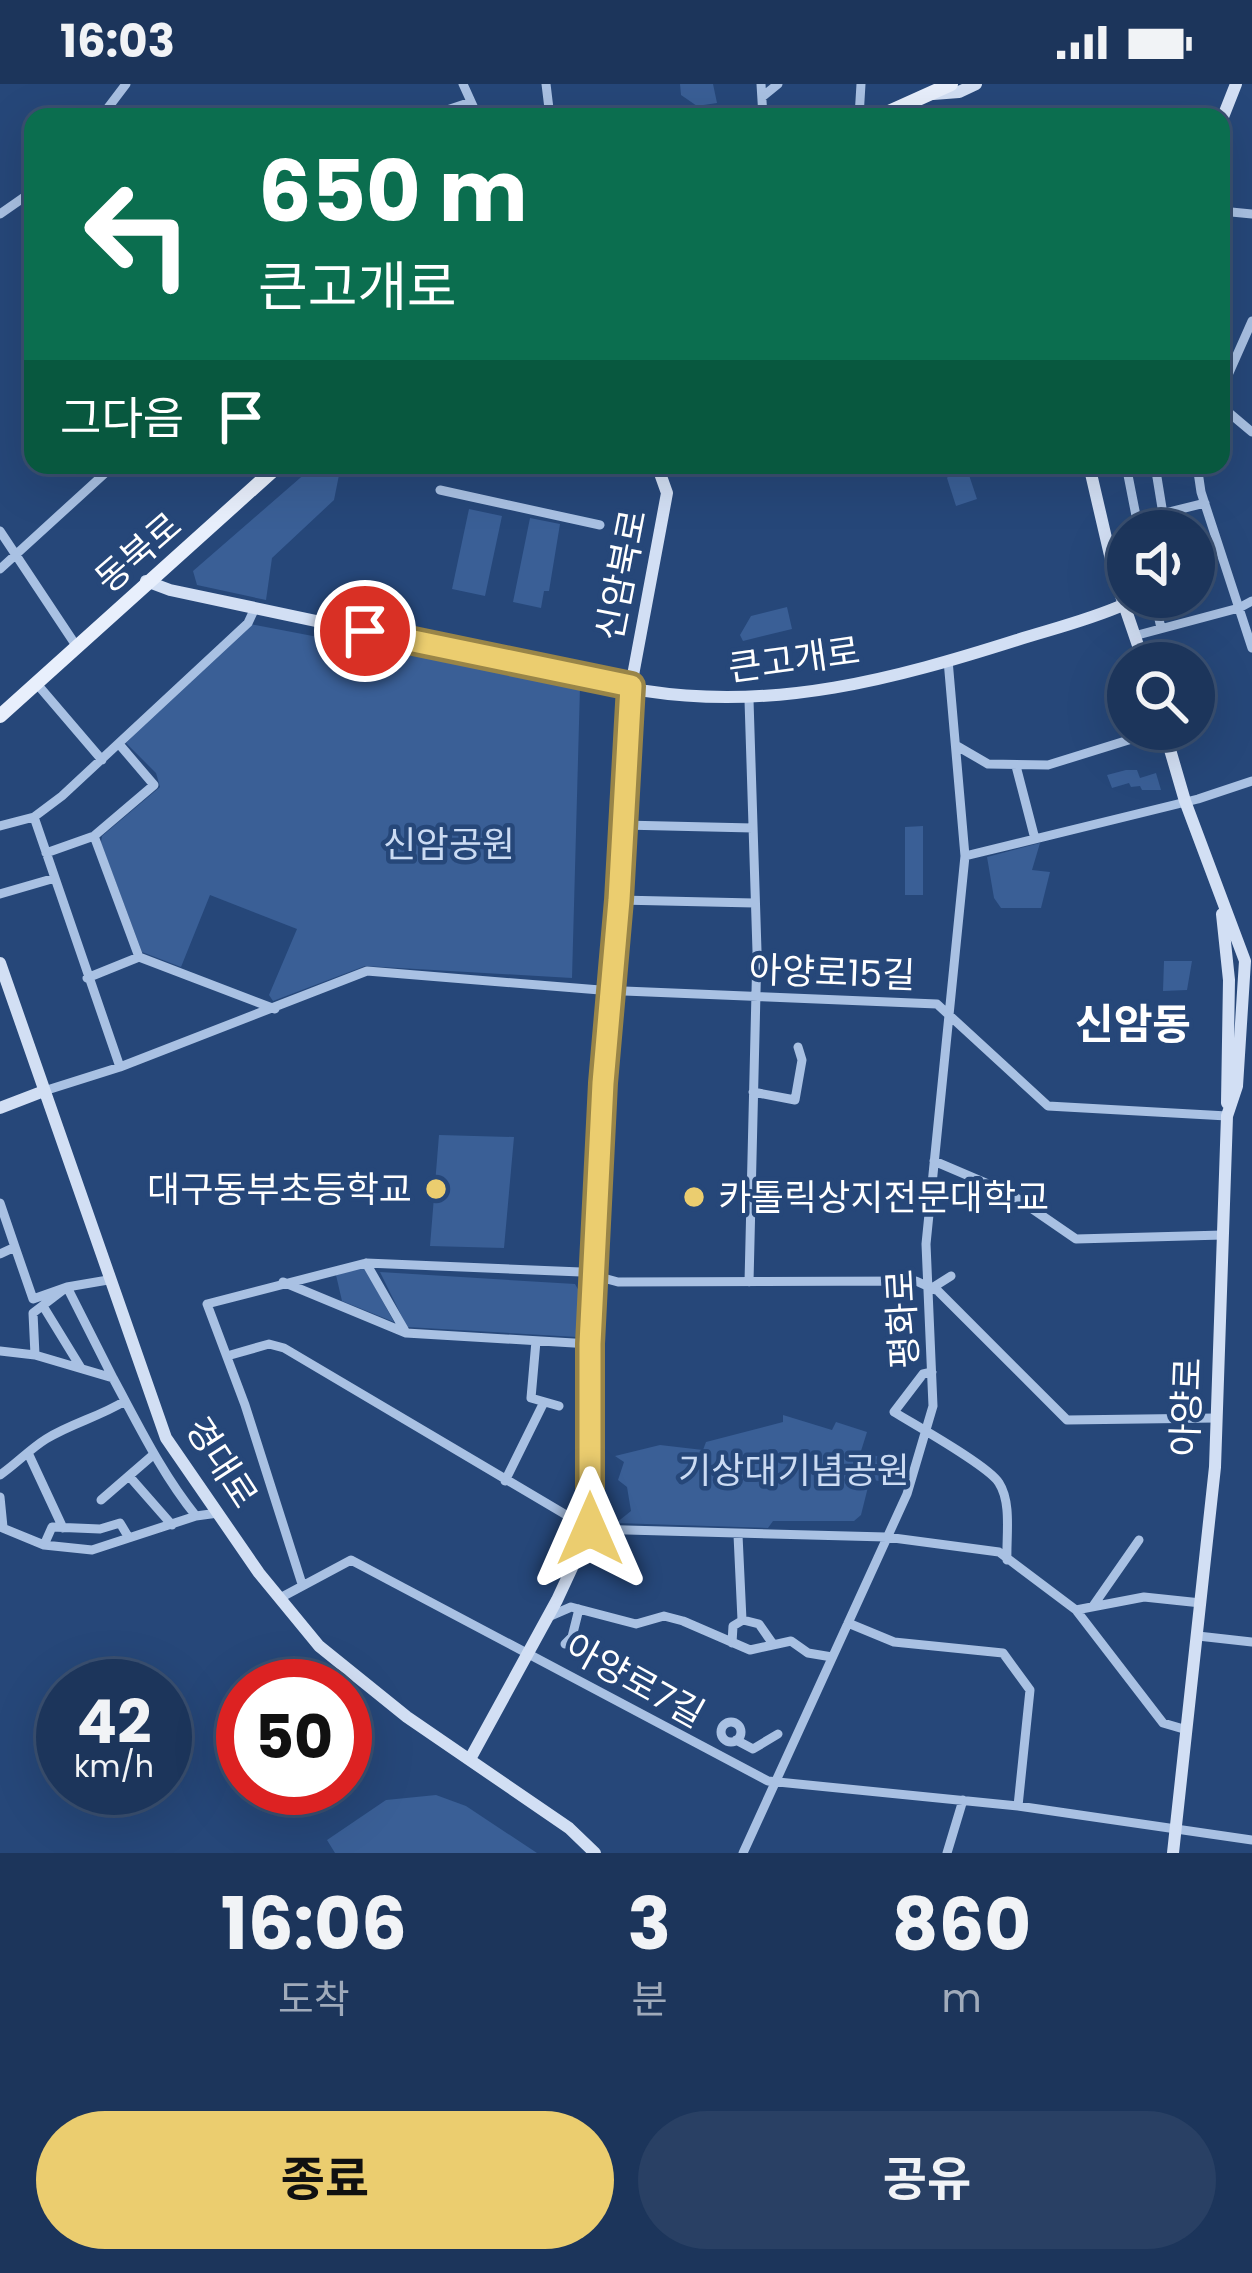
<!DOCTYPE html>
<html lang="ko">
<meta charset="utf-8">
<style>
:root{--surface:#1c355b;--page:#294064;--text:#f1f3f6;--muted:#a0abbb;--line:#3a5071;--accent:#ebcd6f}
body{margin:0;font-family:Poppins,"Noto Sans KR",sans-serif;background:var(--page);color:var(--text);height:100vh;display:flex;flex-direction:column;font-size:45px;white-space:nowrap}
*{box-sizing:border-box;margin:0}
p{font-size:39px;color:var(--muted)}
.icon{flex:none;width:66px;height:66px;fill:none;stroke:currentColor;stroke-width:2;stroke-linecap:round;stroke-linejoin:round}
.map{position:relative;height:1769px;overflow:hidden}
.sheet{display:flex;flex-direction:column;background:var(--surface);flex:1}
.sheet>*{flex:none}
.hud{position:absolute;left:24px;top:24px;width:1206px;height:366px;border-radius:24px;box-shadow:0 12px 48px #0002,0 0 0 3px var(--line);background:#0b6e4f;color:#fff;overflow:hidden}
.fabs{position:absolute;left:1107px;top:426px;display:grid;gap:24px}
.fabs a{display:grid;place-items:center;width:108px;height:108px;border-radius:50%;background:var(--surface);box-shadow:0 12px 48px #0002,0 0 0 3px var(--line);font-size:60px}
.speed{position:absolute;left:36px;top:1575px;display:flex;gap:24px;font-size:60px;font-weight:700;text-align:center}
.speed>*{display:grid;place-content:center;width:156px;height:156px;border-radius:50%;background:var(--surface);box-shadow:0 12px 48px #0002,0 0 0 3px var(--line);line-height:1}
.speed small{font-size:30px;font-weight:400}
.speed .limit{border:18px solid #d22;background:#fff;color:#111}
.pin{position:absolute;display:grid;place-items:center;width:102px;height:102px;color:#fff;margin:-51px;border:6px solid #fff;border-radius:50%;box-shadow:0 3px 12px #0007}
.me{position:absolute;width:132px;margin:-66px;rotate:0deg;stroke-linejoin:round;filter:drop-shadow(0 0 9px #0008)}
.turn{display:flex;align-items:center;gap:42px;height:252px;padding:0 36px;font-size:54px}
.turn .icon{width:156px;height:156px;stroke-width:2.5}
.turn b{display:block;font-size:84px;line-height:102px}
.then{display:flex;align-items:center;height:114px;padding:0 36px;background:#0003;gap:24px;font-size:45px}
.eta{display:flex;justify-content:space-evenly;align-items:center;height:204px;text-align:center}
.eta b{font-size:72px;font-weight:700;line-height:84px}
.button{display:flex;gap:24px;margin-top:auto;padding:24px 36px}
.button a{flex:1;height:138px;border-radius:72px;background:var(--accent);color:#111;font-size:48px;font-weight:700;line-height:138px;text-align:center}
.button a+a{background:var(--page);color:var(--text)}
.status{display:flex;justify-content:space-between;align-items:center;height:84px;padding:0 60px;background:var(--surface);direction:ltr}
.status svg{height:33px;fill:currentColor}
.map>svg:first-child{display:block}
</style>
<div class="status"><b>16:03</b><svg viewBox="0 0 49 12"><path d="M0 12V9h3v3zM5 12V6h3v6zM10 12V3h3v9zM15 12V0h3v12zM26 1h20v11H26zM47 4h2v5h-2z"/></svg></div>
<div class="map">
<svg width="1252" height="1769" viewBox="0 0 1252 1769">
<rect width="100%" height="100%" fill="#264779"/>
<path fill="#3a5f96" d="M680,0H713L717,19L697,22L681,11Z
M315,381H341L334,416L272,474L266,516L197,501L193,487Z
M966,382L977,415L956,422L947,394L952,387Z
M469,425L502,432L485,512L452,505Z
M530,434L560,440L549,507H544L541,524L513,518Z
M787,523L792,545L743,557L740,551L751,532Z
M250,540L580,603L572,894L365,882L273,917L269,911L297,845L210,811L181,883L142,868L101,759L102,752L160,703L156,689L126,659L176,607Z
M1126,686H1137L1140,694L1156,689L1161,706H1142L1140,702L1131,703L1129,699L1112,704L1107,691Z
M923,742V811H905V743Z
M1040,759L1032,786L1050,788L1041,824H1001L994,814L987,773Z
M1164,877H1192L1187,906L1163,907Z
M439,1051L514,1053L504,1164L430,1162Z
M364,1183L394,1238L342,1217L336,1191Z
M380,1188L575,1200L579,1207L577,1253L407,1243Z
M783,1331L832,1346L836,1338L867,1348L861,1367L910,1383L902,1386L896,1401L870,1395L861,1431L854,1437H773L768,1444L616,1439L631,1427L627,1403L618,1396L624,1378L615,1372L660,1361L703,1366L706,1358L783,1338Z
M436,1711L466,1722L537,1769H335L327,1756L386,1716Z"/>
<g fill="none" stroke-linecap="round" stroke-linejoin="round">
<path stroke="#a9c1e3" stroke-width="9" d="M463,0L478,33
M546,0L550,33
M761,0L763,33
M762,13L778,0
M101,33L126,0
M426,33L471,18
M859,33L861,0
M1221,127L1252,130
M0,130L33,107
M1221,307L1252,237
M1221,322L1252,348
M1126,381L1139,447
M1155,381L1163,430
M1197,381L1201,408L1252,564
M440,406L600,441
M1137,436L1205,419
M0,447L77,563
M0,485L114,381
M1154,513L1161,544
M1134,552L1239,524L1252,517
M37,600L102,676
M749,616L757,867L749,1198
M119,660L154,701L94,752L139,873L275,925
M957,662L988,680L1048,681L1164,645
M1016,682L1035,755
M34,733L120,983
M623,741L753,744
M0,742L34,733L62,712L248,539L255,524
M46,769L94,752
M965,772L1198,715L1252,697
M0,810L55,794
M619,816L754,819
M87,894L139,873
M44,1007L120,983L367,887L600,906L937,920L1048,1022L1227,1032
M753,1008L795,1016L802,976L798,963
M934,1077L1009,1109L1076,1155L1223,1151
M0,1119L15,1163
M0,1170L15,1163L33,1215L67,1203L108,1196
M366,1179L405,1247
M283,1198L406,1249L590,1260
M932,1204L951,1192
M43,1222L81,1284
M536,1257L531,1314L559,1322
M0,1267L35,1271L113,1294C139,1342 162,1390 196,1432L218,1429
M35,1271L33,1229L67,1203L113,1294
M227,1272L269,1260L284,1264L590,1445L886,1453L999,1468L1076,1526L1163,1639L1187,1646
M932,1288L923,1290L894,1328C915,1341 989,1382 999,1399C1012,1419 1006,1453 1007,1476
M29,1371L63,1444
M0,1391C16,1380 30,1365 46,1355C72,1339 99,1333 125,1317
M129,1392L172,1441
M505,1397L544,1318
M0,1413L3,1443
M101,1416L153,1371
M0,1443L44,1461L92,1466L196,1432
M738,1451L742,1536
M44,1461L52,1443L100,1445L120,1439L129,1454
M302,1500L245,1321L207,1220L366,1179L581,1188L618,1198L916,1197L938,1207L1067,1336L1216,1334
M280,1514L351,1476L768,1697L1018,1722L1252,1756
M1093,1522L1139,1456
M1076,1526L1144,1513L1201,1519
M548,1533L571,1523L636,1540L664,1532L683,1537L750,1566L791,1557L808,1569L832,1573
M848,1539L894,1558L1003,1569L1030,1606L1018,1722
M1198,1552L1252,1558
M732,1559L733,1542L743,1536L759,1540L773,1560
M565,1560L572,1553L579,1525
M721 1648a10 10 0 1 1 20 0a10 10 0 1 1-20 0Z
M736,1656L753,1665L778,1650
M743,1769L907,1410L933,1322L926,1160L965,772L948,576
M947,1769L963,1716"/>
<path stroke="#d2dff4" stroke-width="12" d="M933,10L959,8L976,0
M1221,38L1236,0
M1089,381L1116,497L1144,579
M146,497L170,506L646,607C776,627 894,595 1017,556C1052,545 1089,536 1123,521
M1164,645L1185,717L1245,877L1237,1002L1227,1032L1215,1383L1173,1769
M1222,830L1229,896L1227,1019
M0,879L166,1354L259,1489L319,1562L407,1633L569,1744L595,1769
M0,1024L44,1007
M470,1675L557,1516L590,1445V1260L603,999L619,816L631,602L667,409L657,381"/>
<path stroke="#e8effc" stroke-width="14" d="M878,33L951,0
M0,632L279,381"/>
</g>
<g fill="none" stroke-linecap="round" stroke-linejoin="round">
<g stroke="#998548" stroke-width="30">
<path id="route" d="M365,547L631,602L619,816L603,999L590,1260V1445"/>
</g>
<use href="#route" stroke="#ebcd6f" stroke-width="21"/>
</g>
<g fill="#ebcd6f" stroke="#264779" stroke-width="4.5">
<circle cx="436" cy="1105" r="12"/>
<circle cx="694" cy="1113" r="12"/>
</g>
<g text-anchor="middle" stroke-width="9" stroke-linejoin="round" paint-order="stroke">
<g font-size="36" fill="#fff" stroke="#264779">
<text transform="translate(138 468) rotate(-41)" y="13">동북로</text>
<text transform="translate(621 491) rotate(-79)" y="13">신암북로</text>
<text transform="translate(794 575) rotate(-8)" y="13">큰고개로</text>
<text transform="translate(832 888) rotate(2)" y="13">아양로15길</text>
<text transform="translate(902 1235) rotate(-93)" y="13">평화로</text>
<text transform="translate(1186 1323) rotate(-88)" y="13">아양로</text>
<text transform="translate(222 1378) rotate(57)" y="13">경대로</text>
<text transform="translate(635 1596) rotate(29)" y="13">아양로7길</text>
</g>
<g font-size="36" fill="#cbdbf3" stroke="#264779">
<text x="449" y="773">신암공원</text>
<text x="794" y="1399">기상대기념공원</text>
</g>
<g font-size="36" fill="#fff" stroke="#264779" text-anchor="end">
<text x="412" y="1118">대구동부초등학교</text>
<text x="718" y="1126" text-anchor="start">카톨릭상지전문대학교</text>
</g>
<g font-size="42" font-weight="bold" fill="#fff" stroke="#264779">
<text x="1133" y="955">신암동</text>
</g>
</g>
</svg>
<div class="fabs">
<a><svg class="icon" aria-label="sound" viewBox="0 0 24 24"><path d="M4 9h4l5-4v14l-5-4H4zM17 9q2 3 0 6"/></svg></a>
<a><svg class="icon" aria-label="search" viewBox="0 0 24 24"><circle cx="10" cy="10" r="6"/><path d="M15 15l6 6"/></svg></a>
</div>
<div class="speed"><div>42<small>km/h</small></div><div class="limit">50</div></div>
<div class="pin" style="left:365px;top:547px;background:#d93025"><svg class="icon" aria-label="arrive" viewBox="0 0 24 24"><path d="M6 21V4h12l-3 4 3 4H6"/></svg></div>
<svg class="me" style="left:590px;top:1445px" viewBox="-20 -20 40 40"><path d="M0-17L14 15 0 8-14 15z" fill="#ebcd6f" stroke="#fff" stroke-width="4"/></svg>
<div class="hud">
<div class="turn"><svg class="icon" aria-label="left" viewBox="0 0 24 24"><path d="M17 20v-9H6M10 6l-5 5 5 5"/></svg><div><b>650 m</b>큰고개로</div></div>
<div class="then">그다음<svg class="icon" aria-label="arrive" viewBox="0 0 24 24"><path d="M6 21V4h12l-3 4 3 4H6"/></svg></div>
</div>
</div>
<section class="sheet">
<div class="eta">
<div><b>16:06</b><p>도착</p></div>
<div><b>3</b><p>분</p></div>
<div><b>860</b><p>m</p></div>
</div>
<div class="button"><a>종료</a><a>공유</a></div>
</section>
